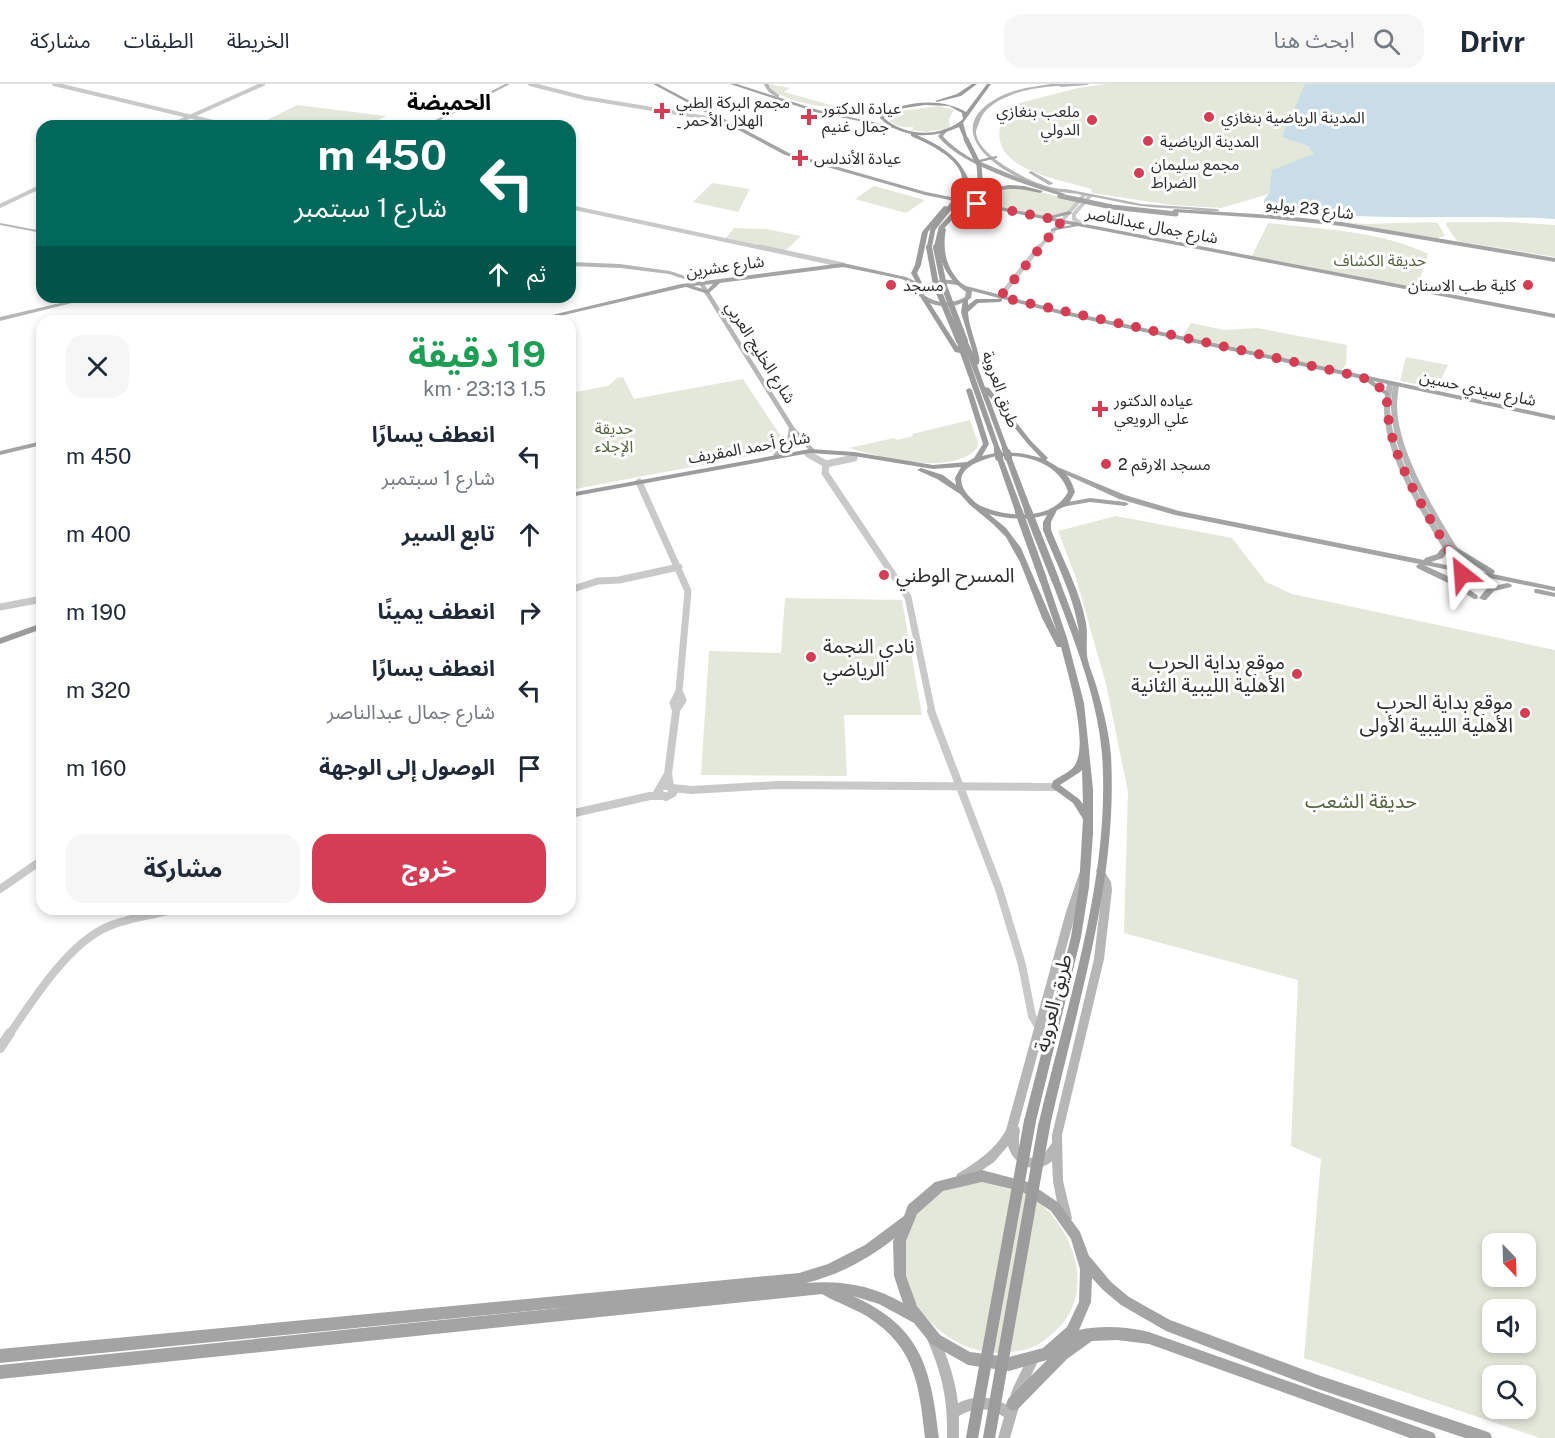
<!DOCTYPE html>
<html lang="ar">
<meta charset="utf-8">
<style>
:root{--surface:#fff;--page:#f6f6f7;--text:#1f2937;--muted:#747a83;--line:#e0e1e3;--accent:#d43d54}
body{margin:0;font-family:"Public Sans","Noto Sans Arabic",sans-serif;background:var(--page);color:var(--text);direction:rtl;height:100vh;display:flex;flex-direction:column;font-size:22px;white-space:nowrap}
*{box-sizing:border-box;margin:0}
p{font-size:20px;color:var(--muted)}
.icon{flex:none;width:33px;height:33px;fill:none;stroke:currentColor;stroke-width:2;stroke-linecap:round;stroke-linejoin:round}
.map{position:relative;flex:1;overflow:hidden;direction:ltr}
.panel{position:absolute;left:36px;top:231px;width:540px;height:600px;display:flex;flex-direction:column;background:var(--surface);border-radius:18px;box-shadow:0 3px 9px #0003;direction:rtl}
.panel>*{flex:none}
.banner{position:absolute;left:36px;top:36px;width:540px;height:183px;border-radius:18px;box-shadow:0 3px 9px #0003;direction:rtl;background:#00695c;color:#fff;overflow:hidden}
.needle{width:39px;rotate:157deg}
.controls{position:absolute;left:1482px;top:1149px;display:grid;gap:12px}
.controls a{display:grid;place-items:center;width:54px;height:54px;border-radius:12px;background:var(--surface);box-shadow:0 3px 9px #0003;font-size:30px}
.pin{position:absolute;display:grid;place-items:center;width:51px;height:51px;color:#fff;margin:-26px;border-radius:12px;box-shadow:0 3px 9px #0006}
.me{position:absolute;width:66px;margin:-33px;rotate:332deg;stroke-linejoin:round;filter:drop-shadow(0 0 4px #0008)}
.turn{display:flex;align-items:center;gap:21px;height:126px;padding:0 30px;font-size:27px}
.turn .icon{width:78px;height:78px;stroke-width:2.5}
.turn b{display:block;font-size:42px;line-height:51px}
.then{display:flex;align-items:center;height:57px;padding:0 30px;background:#0003;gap:12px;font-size:22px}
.round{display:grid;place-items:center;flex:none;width:63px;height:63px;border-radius:18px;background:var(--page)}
.headline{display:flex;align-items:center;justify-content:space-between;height:102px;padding:0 30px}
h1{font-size:36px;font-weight:700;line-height:45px;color:#1e9e55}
.action{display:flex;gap:12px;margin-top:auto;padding:12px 30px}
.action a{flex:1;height:69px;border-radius:18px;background:var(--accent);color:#fff;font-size:24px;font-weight:700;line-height:69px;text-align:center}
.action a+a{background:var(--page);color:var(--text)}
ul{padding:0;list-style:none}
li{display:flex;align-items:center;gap:18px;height:78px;padding:0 30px}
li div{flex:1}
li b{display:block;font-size:22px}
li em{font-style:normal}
header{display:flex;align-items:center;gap:36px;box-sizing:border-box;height:84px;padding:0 30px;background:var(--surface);border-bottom:2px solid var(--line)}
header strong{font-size:28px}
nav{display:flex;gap:33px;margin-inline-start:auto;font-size:21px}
.search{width:420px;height:54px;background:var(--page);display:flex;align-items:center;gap:15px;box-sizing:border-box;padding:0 21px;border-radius:18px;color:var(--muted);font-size:22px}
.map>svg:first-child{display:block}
</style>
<header>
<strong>Drivr</strong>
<div class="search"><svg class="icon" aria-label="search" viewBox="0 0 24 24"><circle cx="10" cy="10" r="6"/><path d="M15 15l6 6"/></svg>ابحث هنا</div>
<nav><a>الخريطة</a><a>الطبقات</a><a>مشاركة</a></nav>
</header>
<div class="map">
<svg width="1555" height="1354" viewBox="0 0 1555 1354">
<rect width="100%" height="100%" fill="#fff"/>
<path fill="#e3e8da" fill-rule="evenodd" d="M768,0L790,4L784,8L834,22L868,26C847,27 777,20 768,0Z
M1106,0H1305L1298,21L1308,62L1315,70L1269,110L1221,124L1171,121L1092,109L1091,105C1063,96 991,87 1000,43C1002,35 1002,27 1008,22L1078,4Z
M297,21L386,32L366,42H348L327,37L317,42L257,41Z
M939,22L954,26L949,35L950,44L927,48L910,46L914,44L912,43C904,45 892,41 887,34L894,28L902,30L901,27Z
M712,99L750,105L738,128L693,118Z
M874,102L925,116L906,129L855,115Z
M1001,103L1038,107L1077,118L1069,128L1041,133L976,119L990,107Z
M1337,138L1366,140L1431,138L1438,139L1445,152L1437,154Z
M1447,138H1508L1555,141V173L1457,157L1446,141Z
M1268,139C1318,145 1383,147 1428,170L1417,204L1252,172Z
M734,144L766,145L801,152L784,168L724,156Z
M1191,239L1224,246L1257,244L1347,261L1346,281L1341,286L1182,253Z
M1406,273L1448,281L1437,304L1400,297Z
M623,293L634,315L743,295L784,357L771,368L570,406V309L608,302L617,294Z
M970,336L978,359L977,364C952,393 881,373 849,364L894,354L897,356L913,352L912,350Z
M1116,432L1232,454L1266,498L1292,510L1555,566V1354H1540L1304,1274L1321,1075L1291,1062L1298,896L1124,849L1128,708L1106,600L1076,494L1058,447ZM1492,1160H1526V1192H1492ZM1492,1226H1526V1258H1492ZM1492,1292H1526V1324H1492Z
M785,514L902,516L922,631H844L847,692L701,691L709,567L781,569Z
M983,1098C1001,1101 1019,1104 1034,1115C1071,1140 1094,1201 1063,1239C1058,1245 1052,1250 1046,1255C1035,1265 1014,1269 999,1269C939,1268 882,1202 910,1143C916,1131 924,1119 935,1111C950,1102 966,1100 983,1098Z"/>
<path fill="#c8dde7" d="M1305,0H1555V135C1458,129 1361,140 1265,123L1264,116L1269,110L1272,86L1314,70L1308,62L1282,53Z"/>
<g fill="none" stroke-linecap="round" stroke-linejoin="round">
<path stroke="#c9c9c9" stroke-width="4" d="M54,0L230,42
M530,0L585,14L707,34L715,32
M169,42L263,0
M0,122L42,102
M570,123L767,165
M1083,141L1074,135V130L1090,112
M1038,165L1084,111"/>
<path stroke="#c9c9c9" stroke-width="5" d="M760,163L843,181
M1000,213L1039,163"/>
<path stroke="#c9c9c9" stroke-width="7" d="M808,370L826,380
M826,380L825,389L908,513L932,628
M826,380L854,374
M639,398L688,507L679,607L673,619L676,628
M570,506L598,497L619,496L679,483
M0,523L42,515
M676,627L683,616L679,607"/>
<path stroke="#c9c9c9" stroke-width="8" d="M931,627L999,805L1022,881L1032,932L1039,944
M661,702H670L673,709L666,713L657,709Z
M661,702L668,690
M670,702L668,690L676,627
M672,704L692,706L778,701L1056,703
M570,730L650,712H660
M0,805L42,776
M9,951C33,916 68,860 107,843C129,833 155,831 178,825"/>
<path stroke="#c9c9c9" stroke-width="10" d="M0,964L10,949"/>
<path fill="#b6b6b6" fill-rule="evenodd" d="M505,0H510L429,42H424Z
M764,0H768L770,4L779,11V13C773,13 766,6 764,0Z
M1051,0H1089L1087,1L1061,3L1059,2C1042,3 1025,5 1009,12C996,17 983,25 979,39C978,42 976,45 976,48C977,68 1011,86 1026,94C1037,99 1054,106 1066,105L1142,120L1217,125L1219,126V127C1208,128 1197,126 1187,125C1171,124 1156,124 1141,122C1121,119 1102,114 1082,111C1074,109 1067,109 1060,108C1049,106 1039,102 1029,98C995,85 943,47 994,16C1011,5 1032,3 1051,0Z
M1031,87L1053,99V100L1049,101L1029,89V88Z
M0,139L42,147V149L0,141Z
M570,178L620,180L670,187L703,198L794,343L814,365V367H810L794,350L792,357L778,372H774L773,371L787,356L789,344L699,200L669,190L620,184L570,182Z
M86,213H96L0,237V233Z
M1390,297L1393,299C1392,307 1391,314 1390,322C1390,375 1435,436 1460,481C1435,435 1392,377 1391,323C1391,316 1392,308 1393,300L1396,298L1399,300C1398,308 1397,316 1397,323C1399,377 1447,445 1474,492L1473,494H1467L1465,490L1462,492L1458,490C1432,443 1383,377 1384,322C1384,314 1386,307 1387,299Z
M1100,784L1103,785L1111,798L1112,806L1104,875L1062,1051L1063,1097L1072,1134L1070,1138L1066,1139L1062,1138L1060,1134L1053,1097L1052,1077C1036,1092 1013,1081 1008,1062L994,1078L965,1098L961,1099L957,1098L956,1094L957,1090C977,1078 995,1066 1006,1046L1066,828L1079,790L1080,788H1086L1087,790L1076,828L1018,1042L1020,1046C1017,1063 1019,1076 1041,1074L1052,1059V1051L1094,875L1102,806V798L1096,787L1097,785Z
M933,1249L937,1251C948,1273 955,1295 958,1319C976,1311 990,1312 1007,1321L1013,1304L1029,1271L1033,1269L1037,1271L1039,1275L1023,1309L1010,1354H998L1004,1333C989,1323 974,1323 959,1332V1354H947C948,1315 942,1290 927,1255L929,1251Z"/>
<path fill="#a4a4a4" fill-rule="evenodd" d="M653,0H658L789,69L926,108L1050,133V132L1069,127L1072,129L1071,130L1054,134L1555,230V234L1078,142L1051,147V145L1072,141L925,111L785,71Z
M730,0H737L818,26L895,43L893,44L815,28Z
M899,23L897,25L846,28L844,27L846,26Z
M944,45L948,46L943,52C948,59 968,74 976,76C982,76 991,72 997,72V74L981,78L1017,93L1065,110L1062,112C1028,102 958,80 938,52Z
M1175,125L1274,131L1341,138L1555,174V178L1341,142L1274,135L1173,128V126Z
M843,179L906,193L923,201C939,196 952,192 966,202L1060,226L1555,332V336L1373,297L1389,309V311L1387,312L1367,298V296L1060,230L972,207L971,214C955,226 932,225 918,211L920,204L902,195L843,183L720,199L708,210L686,203L681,204L538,237H527L681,200ZM943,199L957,201L966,208L965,213C951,221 937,220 924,211L926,204ZM713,200L707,206L693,202Z
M42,357V361L0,371V367Z
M1060,384L1125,411L1179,427L1424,476L1425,474L1437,470L1444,461H1447L1451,463L1443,474L1431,478L1487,489L1453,467L1452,465L1456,463L1494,486L1495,488L1493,490L1555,503V507L1424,481L1454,495L1477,511L1478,513L1477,515H1474L1448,499L1417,484L1416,482L1419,480L1175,431L1119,415L1058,387V385Z
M1090,414L1125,418L1129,420L1125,422L1090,418L1062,423L1058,421L1062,419Z
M1508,499L1512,501L1511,503L1494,507L1486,516H1483L1479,514L1488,503Z
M1535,505H1538L1555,509V513L1535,509L1534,507Z
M982,1086L1028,1098L1059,1119L1080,1148L1089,1172L1091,1174L1111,1198L1129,1213L1170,1236L1318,1291L1485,1347L1490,1349L1492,1354H1465L1318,1305L1166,1247L1121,1221L1103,1206L1092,1194L1091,1218L1079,1246C1103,1241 1126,1243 1149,1248L1429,1347L1434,1349L1436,1354H1410L1149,1260L1117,1256L1092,1257L1067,1275L1018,1325L1013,1327L1008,1325L1006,1320L1008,1315L1047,1276L1009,1287L968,1281L931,1260L914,1239L879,1220L853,1212C922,1243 931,1285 939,1354H925C919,1302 916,1264 868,1233C854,1224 837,1219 822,1210L0,1295V1281L579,1222L0,1279V1265L799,1189L828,1180L865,1161L904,1132L908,1121L935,1098ZM982,1098L1021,1107L1051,1127L1071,1155L1080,1185L1079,1218L1067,1243L1043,1264L1009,1273L970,1268L940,1251L917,1222L906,1192V1157L917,1130L943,1107ZM895,1154L893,1157L894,1192L903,1219C872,1201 841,1196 806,1199C839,1191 868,1175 895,1154Z"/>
<path fill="#9c9c9c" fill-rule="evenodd" d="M972,0H977L961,12L937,18L935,17L957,10Z
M987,0H991L963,39L968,56L964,55L959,43C946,49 932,52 917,51C939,61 958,71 968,94L964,109L959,108C960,104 963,98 962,94C960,74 927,59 911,52V50C898,47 889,43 880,34L881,30C907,17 941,13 966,28ZM925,21L949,22L962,29L963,35C941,54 906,53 884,34L885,32L898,25Z
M980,92L983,94L980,105L971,115H967V113L975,105L977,94Z
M1009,101L1024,102L1043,107L1040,109C1014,103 1003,103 979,113L976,111L992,104Z
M944,122L949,123L928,148L921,181L917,189L922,199L917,200L911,189L915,181L922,148Z
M943,143L946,145C942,166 946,184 961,199V201H957C941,185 936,167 940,145Z
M922,213H926L958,263L957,256L962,257L967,256L973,269L961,228L963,216L968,215V221L976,215H1002V217L1000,218L978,219L968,228C969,246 978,261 980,279L977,281L985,303L989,304L1031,357L1048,374L1046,376C1062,385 1070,390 1075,408L1068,421L1057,426L1051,438V446C1063,476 1080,507 1086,539C1088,550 1086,561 1087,571C1088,580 1093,591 1096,601C1103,624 1109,648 1111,672C1118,798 1077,920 1050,1042L1048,1046L1044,1047L1040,1046L1038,1042C1066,922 1111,795 1102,670C1097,610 1072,551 1051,495L1052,493H1058L1059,495L1079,548C1074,512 1056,479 1043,446V438L1047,431C1028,436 1009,436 989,430L1006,444L1021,464L1057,548L1039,495L1043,493L1047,495L1067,554L1084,619L1093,705V750L1089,803L1081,853L1036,1037L1034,1041L1030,1042L1026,1041L1024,1037L1071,853L1079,803L1083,735L1073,719L1051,703L1053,697C1060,692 1071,688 1075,681C1089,658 1068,590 1061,563H1057L1042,534L1020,478L1006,453L993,440L970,421L960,410L937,395L917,386L921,384L943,391L956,401L955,394L961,383L933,385L854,372L810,369L570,413V409L810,365L854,368L933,381L967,378L974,374L983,360L966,306L969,304L972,306L989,360L982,372C1004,366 1019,368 1041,374L1027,359L988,311L1008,365L1007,366H1003L967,270L1000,365L999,366H995L960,269L955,268L921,214ZM996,372L1016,430H1022L1023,428L1002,372H1005V373L1025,429H1028L1032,427L1011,372C1035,373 1061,384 1068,408C1052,437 1008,434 981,422C976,420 971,414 967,410C949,386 978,377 996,372ZM1082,686L1083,720L1079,715L1060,701L1080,688Z
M42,539V545L0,560V554Z"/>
<path stroke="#a4a4a4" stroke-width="5" d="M1060,112L1112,123L1176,130"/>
<path stroke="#9c9c9c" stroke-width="5" d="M966,55L979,81L980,94
M929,165L933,145L962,108
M936,165L941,144L969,114"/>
<path stroke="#9c9c9c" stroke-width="6" d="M929,163L936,201L959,257
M936,163L944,202L965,257
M997,365L998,371
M1005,365L1007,371"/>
<path stroke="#9c9c9c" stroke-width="8" d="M998,369L999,373
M1007,369L1008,373
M1028,427L1055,495
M1019,428L1043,495"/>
<path stroke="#9c9c9c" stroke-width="12" d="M972,1354L1030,1037
M989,1354L1044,1042"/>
</g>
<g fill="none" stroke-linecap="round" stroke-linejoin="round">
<path stroke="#d43d54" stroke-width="10" stroke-dasharray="0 18" d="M977,120L1062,137L1000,213L1362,293L1379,303L1387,310C1385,377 1432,433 1462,490"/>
</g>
<g fill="#d43d54" stroke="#fff" stroke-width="2">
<path d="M659 18h6v6h6v6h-6v6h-6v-6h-6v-6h6z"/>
<path d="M806 24h6v6h6v6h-6v6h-6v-6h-6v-6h6z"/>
<circle cx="1209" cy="33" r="6"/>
<circle cx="1092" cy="36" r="6"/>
<circle cx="1148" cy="57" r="6"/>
<path d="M797 65h6v6h6v6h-6v6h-6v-6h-6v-6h6z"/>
<circle cx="1139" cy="89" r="6"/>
<circle cx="891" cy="201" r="6"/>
<circle cx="1528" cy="201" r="6"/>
<path d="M1097 316h6v6h6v6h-6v6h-6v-6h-6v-6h6z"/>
<circle cx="1106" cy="380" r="6"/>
<circle cx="884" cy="491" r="6"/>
<circle cx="811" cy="573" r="6"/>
<circle cx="1297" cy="590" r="6"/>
<circle cx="1525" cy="629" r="6"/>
</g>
<g text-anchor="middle" stroke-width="6" stroke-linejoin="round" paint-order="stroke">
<g font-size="16" fill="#2c2c2c" stroke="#fff" text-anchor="start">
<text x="676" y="24">مجمع البركة الطبي<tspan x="676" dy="18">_الهلال الأحمر</tspan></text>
<text x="822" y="30">عيادة الدكتور<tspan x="822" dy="18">جمال غنيم</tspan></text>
<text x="1080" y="33" text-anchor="end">ملعب بنغازي<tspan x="1080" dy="18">الدولي</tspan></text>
<text x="1221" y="39">المدينة الرياضية بنغازي</text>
<text x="1160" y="63">المدينة الرياضية</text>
<text x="814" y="80">عيادة الأندلس</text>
<text x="1151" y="86">مجمع سليمان<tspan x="1151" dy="18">الضراط</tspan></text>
<text x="903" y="207">مسجد</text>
<text x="1516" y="207" text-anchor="end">كلية طب الاسنان</text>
<text x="1114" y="322">عياده الدكتور<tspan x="1114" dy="18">علي الرويعي</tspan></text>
<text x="1118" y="386">مسجد الارقم 2</text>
</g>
<g font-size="16" fill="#2c2c2c" stroke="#fff">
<text transform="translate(1310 124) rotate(7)" y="6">شارع 23 يوليو</text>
<text transform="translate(1152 141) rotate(11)" y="6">شارع جمال عبدالناصر</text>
<text transform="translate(725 182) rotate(-8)" y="6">شارع عشرين</text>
<text transform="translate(761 268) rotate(58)" y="6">شارع الخليج العربي</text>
<text transform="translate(1478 304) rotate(12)" y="6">شارع سيدي حسين</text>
<text transform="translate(1001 305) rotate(70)" y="6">طريق العروبة</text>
<text transform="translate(749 363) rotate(-10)" y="6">شارع أحمد المقريف</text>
</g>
<g font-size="16" fill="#52633e" stroke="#fff">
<text x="1380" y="182">حديقة الكشاف</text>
<text x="614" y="350">حديقة<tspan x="614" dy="18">الإجلاء</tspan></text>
</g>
<g font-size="20" fill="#2c2c2c" stroke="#fff" text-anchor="start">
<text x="896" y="498">المسرح الوطني</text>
<text x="823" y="569">نادي النجمة<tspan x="823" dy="23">الرياضي</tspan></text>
<text x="1285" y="585" text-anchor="end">موقع بداية الحرب<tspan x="1285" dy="23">الأهلية الليبية الثانية</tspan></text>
<text x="1513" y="625" text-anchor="end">موقع بداية الحرب<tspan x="1513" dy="23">الأهلية الليبية الأولى</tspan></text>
</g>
<g font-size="20" fill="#52633e" stroke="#fff">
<text x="1361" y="724">حديقة الشعب</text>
</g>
<g font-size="20" fill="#2c2c2c" stroke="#fff">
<text transform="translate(1053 919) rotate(-76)" y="7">طريق العروبة</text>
</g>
<g font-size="22" font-weight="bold" fill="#000" stroke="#fff">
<text x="449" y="26">الحميضة</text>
</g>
</g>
</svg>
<div class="controls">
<a><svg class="needle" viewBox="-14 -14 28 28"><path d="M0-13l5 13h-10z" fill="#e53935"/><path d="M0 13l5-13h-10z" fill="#747a83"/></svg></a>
<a><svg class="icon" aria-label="sound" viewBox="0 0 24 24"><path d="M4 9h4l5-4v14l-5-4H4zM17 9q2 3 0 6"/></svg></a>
<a><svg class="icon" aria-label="search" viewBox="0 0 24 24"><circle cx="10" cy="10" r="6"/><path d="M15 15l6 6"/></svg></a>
</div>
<div class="pin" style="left:977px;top:120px;background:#d93025"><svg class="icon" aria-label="arrive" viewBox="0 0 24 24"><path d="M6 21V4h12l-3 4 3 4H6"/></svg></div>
<svg class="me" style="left:1462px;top:490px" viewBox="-20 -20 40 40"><path d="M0-17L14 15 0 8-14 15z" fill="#d43d54" stroke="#fff" stroke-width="4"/></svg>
<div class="banner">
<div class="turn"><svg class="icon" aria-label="left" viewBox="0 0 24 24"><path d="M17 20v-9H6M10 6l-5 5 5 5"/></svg><div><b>450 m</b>شارع 1 سبتمبر</div></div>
<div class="then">ثم<svg class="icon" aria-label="ahead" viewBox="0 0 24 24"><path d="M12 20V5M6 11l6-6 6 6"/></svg></div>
</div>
<section class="panel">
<div class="headline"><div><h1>19 دقيقة</h1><p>1.5 km · 23:13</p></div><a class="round"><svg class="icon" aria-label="close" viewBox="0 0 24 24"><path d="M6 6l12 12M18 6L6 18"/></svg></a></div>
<ul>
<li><svg class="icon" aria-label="left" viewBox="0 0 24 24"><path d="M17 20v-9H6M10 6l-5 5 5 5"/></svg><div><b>انعطف يسارًا</b><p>شارع 1 سبتمبر</p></div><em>450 m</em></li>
<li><svg class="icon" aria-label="ahead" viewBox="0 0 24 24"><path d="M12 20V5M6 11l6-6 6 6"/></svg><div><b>تابع السير</b></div><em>400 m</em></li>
<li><svg class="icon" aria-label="right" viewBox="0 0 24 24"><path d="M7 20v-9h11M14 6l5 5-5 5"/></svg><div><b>انعطف يمينًا</b></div><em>190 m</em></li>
<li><svg class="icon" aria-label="left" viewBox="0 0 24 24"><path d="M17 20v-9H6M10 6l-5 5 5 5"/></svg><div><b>انعطف يسارًا</b><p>شارع جمال عبدالناصر</p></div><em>320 m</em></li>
<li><svg class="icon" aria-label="arrive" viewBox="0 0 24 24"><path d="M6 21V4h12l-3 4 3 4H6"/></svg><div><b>الوصول إلى الوجهة</b></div><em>160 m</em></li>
</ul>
<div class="action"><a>خروج</a><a>مشاركة</a></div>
</section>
</div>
